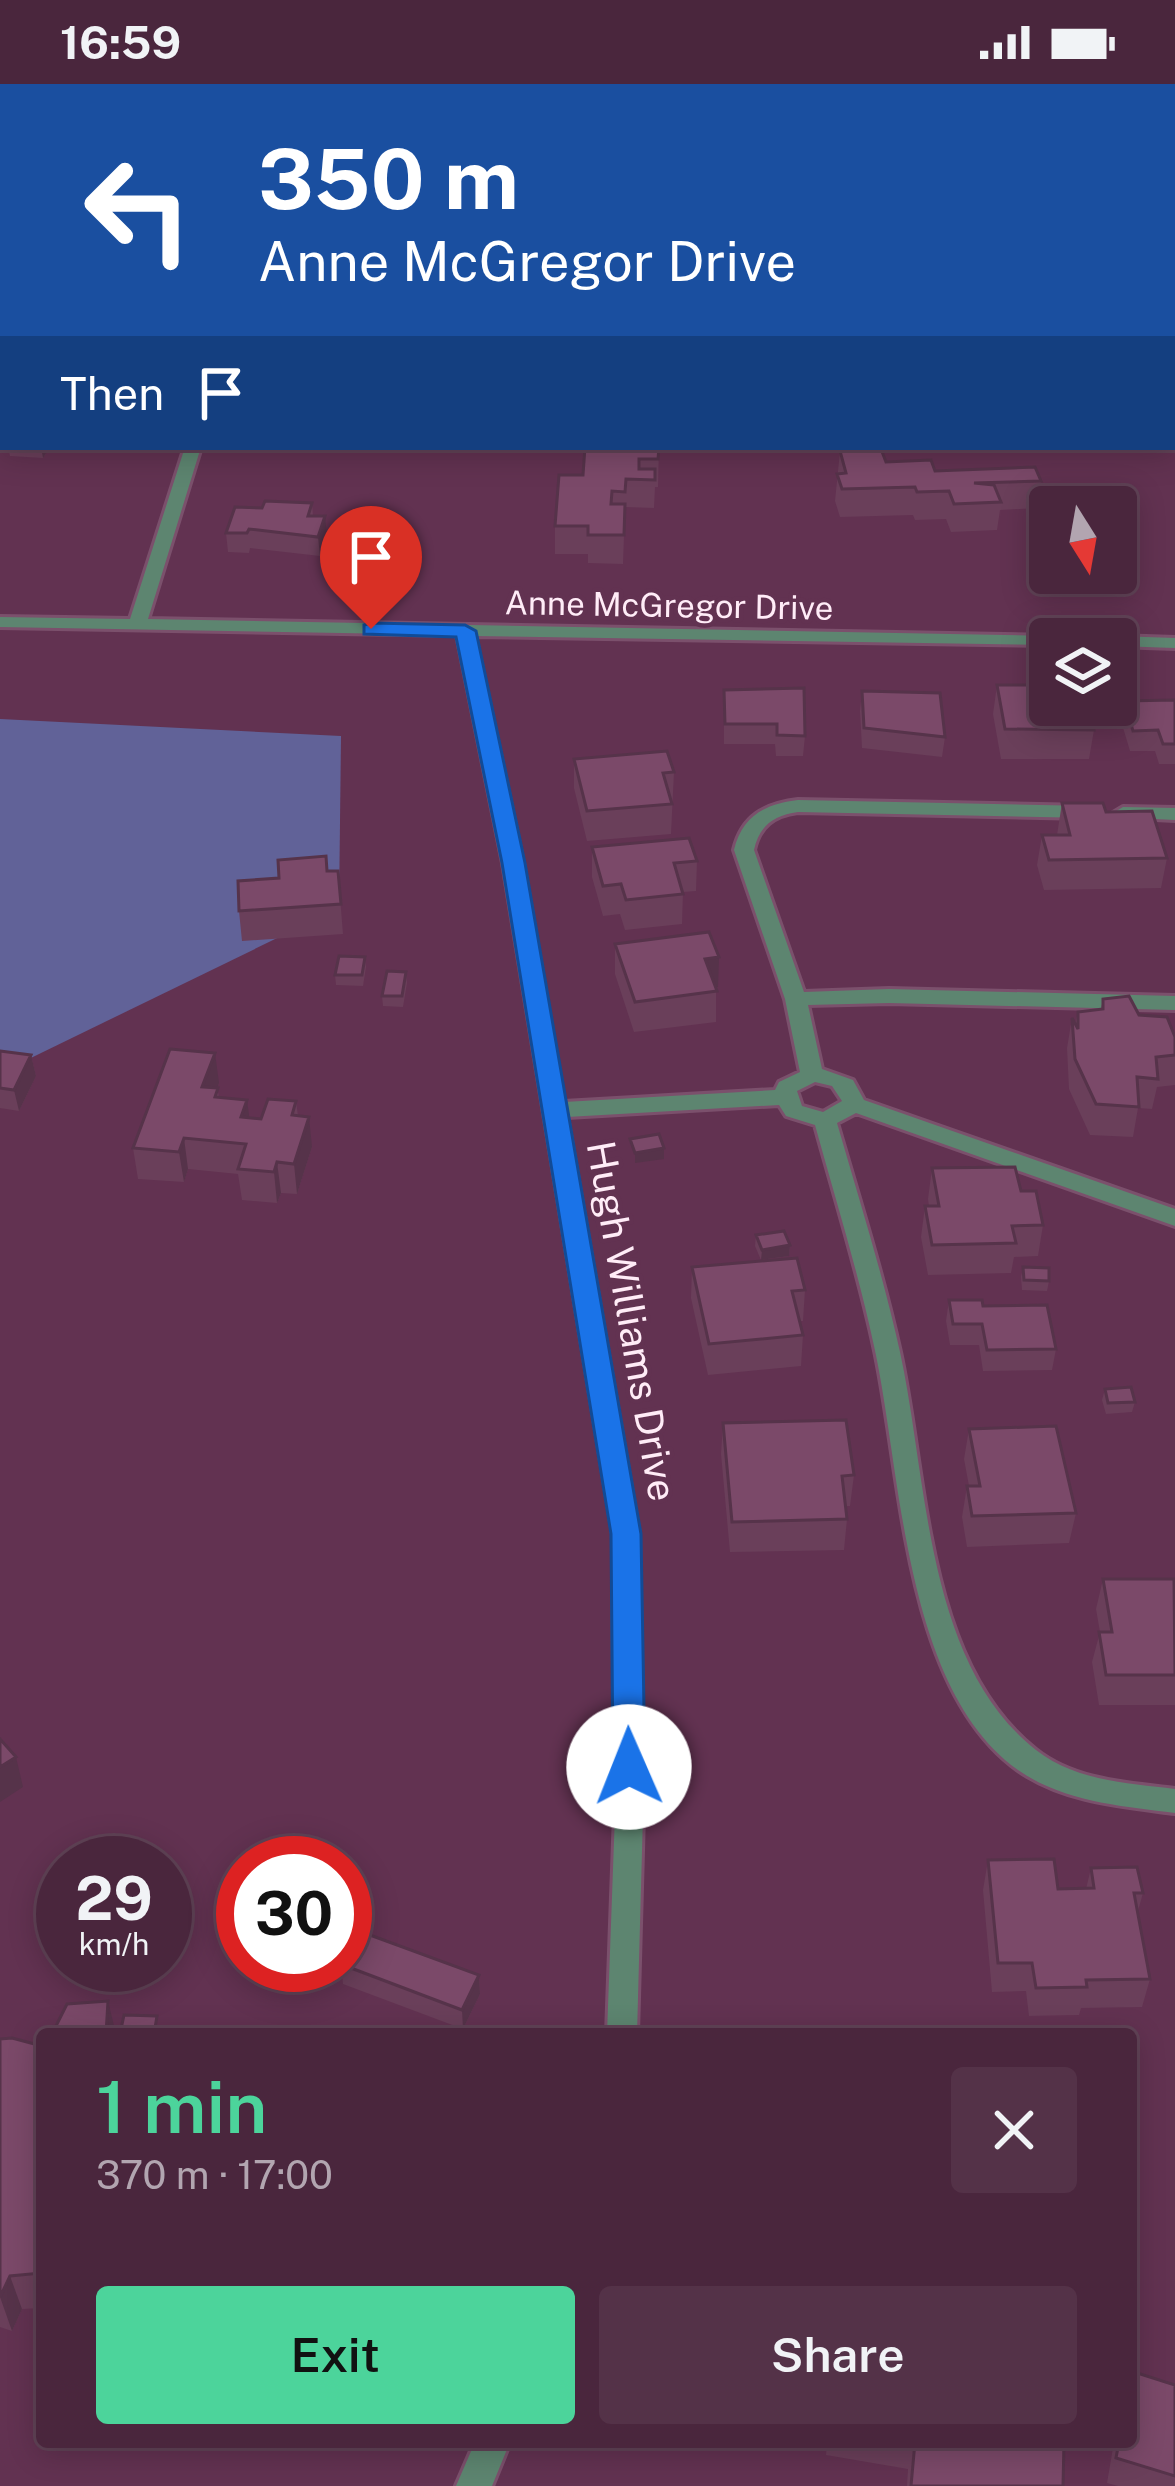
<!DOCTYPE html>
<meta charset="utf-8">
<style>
:root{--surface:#4a263d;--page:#543248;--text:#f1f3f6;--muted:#b2a5b0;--line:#614357;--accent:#4cd49b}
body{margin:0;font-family:"Public Sans",sans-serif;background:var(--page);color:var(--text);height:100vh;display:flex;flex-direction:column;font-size:45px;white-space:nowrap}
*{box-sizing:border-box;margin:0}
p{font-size:39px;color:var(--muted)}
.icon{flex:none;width:66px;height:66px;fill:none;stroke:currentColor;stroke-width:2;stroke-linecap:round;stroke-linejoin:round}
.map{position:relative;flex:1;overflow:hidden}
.drawer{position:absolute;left:36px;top:1944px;width:1101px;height:420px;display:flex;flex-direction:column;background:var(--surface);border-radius:12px;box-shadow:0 6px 30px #0003,0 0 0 3px var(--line)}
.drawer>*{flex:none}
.top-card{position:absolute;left:0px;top:0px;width:1176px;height:366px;box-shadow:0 6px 30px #0003,0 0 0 3px var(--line);background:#1a4fa0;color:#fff;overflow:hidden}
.needle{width:78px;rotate:169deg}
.fabs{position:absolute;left:1029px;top:402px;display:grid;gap:24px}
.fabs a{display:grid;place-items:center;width:108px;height:108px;border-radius:12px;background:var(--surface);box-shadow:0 6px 30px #0003,0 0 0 3px var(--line);font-size:60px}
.speed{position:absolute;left:36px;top:1752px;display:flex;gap:24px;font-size:60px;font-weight:700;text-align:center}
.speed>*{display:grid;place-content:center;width:156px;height:156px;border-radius:50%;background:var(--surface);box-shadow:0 6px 30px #0003,0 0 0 3px var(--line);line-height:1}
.speed small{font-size:30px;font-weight:400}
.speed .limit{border:18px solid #d22;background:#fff;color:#111}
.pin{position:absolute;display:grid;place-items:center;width:102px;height:102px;color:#fff;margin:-123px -51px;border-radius:50% 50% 50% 0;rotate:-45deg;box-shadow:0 0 12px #0007}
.pin .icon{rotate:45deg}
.me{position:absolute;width:132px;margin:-66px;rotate:359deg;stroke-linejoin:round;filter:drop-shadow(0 0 9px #0008)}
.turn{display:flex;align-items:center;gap:42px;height:252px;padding:0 60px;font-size:54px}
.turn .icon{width:156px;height:156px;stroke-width:2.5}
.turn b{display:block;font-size:84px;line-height:102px}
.then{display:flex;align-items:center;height:114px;padding:0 60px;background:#0003;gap:24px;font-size:45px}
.round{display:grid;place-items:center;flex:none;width:126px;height:126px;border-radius:12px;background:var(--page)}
.headline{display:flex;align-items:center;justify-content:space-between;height:204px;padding:0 60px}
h1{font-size:72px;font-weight:600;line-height:90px;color:var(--accent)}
.action{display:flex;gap:24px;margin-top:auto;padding:24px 60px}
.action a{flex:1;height:138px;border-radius:12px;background:var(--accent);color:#111;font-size:48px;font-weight:600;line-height:138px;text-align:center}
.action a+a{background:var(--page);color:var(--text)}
.status{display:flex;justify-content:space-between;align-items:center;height:84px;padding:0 60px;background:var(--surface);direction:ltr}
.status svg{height:33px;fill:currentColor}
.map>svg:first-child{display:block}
</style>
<div class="status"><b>16:59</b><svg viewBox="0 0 49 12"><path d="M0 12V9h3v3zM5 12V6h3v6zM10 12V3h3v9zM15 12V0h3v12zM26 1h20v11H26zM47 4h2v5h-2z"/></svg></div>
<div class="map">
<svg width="1175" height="2402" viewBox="0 0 1175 2402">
<rect width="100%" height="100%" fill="#623251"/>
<path fill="#616298" d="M0,635L341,652L339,824L0,989Z"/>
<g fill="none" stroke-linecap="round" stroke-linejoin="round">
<g stroke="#7b506c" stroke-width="6">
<path id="street" d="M1175,30V38L1173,39V31Z
M0,72H3V80H0Z
M185,363H201L148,535L1056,552L1058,555H1050V561L475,552L523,779L564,1018L775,1006L779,998L800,988L785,915L734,766C742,732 765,720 798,716L1089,722L1099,728L1089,734L798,728C774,731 759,742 754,766L804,908L889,905L1175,912V926L889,919L808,921L822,985L853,996L864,1016L1175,1125V1142L856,1029L837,1039C859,1115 883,1191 900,1268C928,1396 925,1579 1036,1666C1075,1697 1128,1699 1175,1705V1729C1121,1722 1064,1718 1018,1686C903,1604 902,1388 874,1262C858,1187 835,1114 815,1041L786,1032L779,1021L567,1033L639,1450L643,1730L637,1950H607L615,1730L613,1450L503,779L457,551L0,543V533L130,535ZM815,998L832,1002L842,1017L823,1028L802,1022L797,1007Z
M1116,552L1175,554V564L1116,562V555H1108Z
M1123,723L1175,724V736L1116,733L1113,729Z
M475,2358H510L492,2402H456Z"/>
</g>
<use href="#street" fill="#5d8570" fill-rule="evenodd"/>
</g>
<path fill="#6a3f5a" d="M151,0H246L247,3H151Z
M1093,0H1165H1129V3H1094Z
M0,118H3V184H0Z
M8,363H50L43,374L10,372Z
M659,363L658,403H655L654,424L625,423L623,480L588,479V470H555V442L583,391Z
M840,367L935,387L1041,397L1037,424L1000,426L997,446L951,448L946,435L915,436L913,431L840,433L835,417Z
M312,419L313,432L327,452L320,472L250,464L249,469L228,468L226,449L262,424Z
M997,601L1094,646L1089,675H1001L993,630Z
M724,606L805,652L803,672H776L775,660H724Z
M862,607L945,653L942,673L862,664L860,627Z
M1175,616V680H1159L1155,667H1130L1121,637L1124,617Z
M574,675L674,688L671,750L587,757L574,704Z
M1062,719L1106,728L1167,774L1161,804L1044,806L1037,781L1042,751H1057Z
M592,763L697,777L696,807L683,808L682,840L625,846L620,830L603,832L592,793Z
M338,787L343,850L242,857L239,827L279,794Z
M615,860L718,903L716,904V938L634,948L615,890Z
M365,873L366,883L363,902L336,901L335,891Z
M406,888L407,899L403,923L383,922L382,912Z
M1103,915L1139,931L1175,953V1001L1157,1003L1152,1025L1138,1024L1133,1053L1090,1051L1069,1005L1067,964L1072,934L1075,940L1078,928L1101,925Z
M0,967L31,971L36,992L19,1027L0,1024Z
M219,999L217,1004L219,1013L249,1034L261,1035L296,1017L298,1032L312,1063L297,1110L281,1109L277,1119L242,1116L238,1090L188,1085L184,1098L138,1095L133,1064Z
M932,1084L1021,1107L1043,1141L1038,1172L1014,1173L1011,1189L928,1191L921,1153L925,1122H929L928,1115Z
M756,1151L790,1161L789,1172L761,1176L755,1162Z
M692,1183L805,1206L803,1237H800L803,1251L801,1282L708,1291L691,1214Z
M1023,1183L1049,1197L1047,1207L1022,1206L1021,1193Z
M949,1216L983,1222L1056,1265L1052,1286L983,1287L979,1261H950L946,1237Z
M1105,1305L1135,1318L1132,1328L1106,1330L1102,1316Z
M723,1339L854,1391L850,1422H846L847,1435L844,1466L730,1468L721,1370Z
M969,1345L1076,1429L1069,1459L967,1463L962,1433L967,1402H969L964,1375Z
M1103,1495L1175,1502V1621H1099L1092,1578L1100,1548L1096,1525Z
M988,1776L1058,1805H1086L1091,1784L1143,1809L1138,1827L1150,1895L1142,1923L1081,1924L1079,1931L1029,1932L1026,1907L992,1908L983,1806Z
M341,1881L479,1891L480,1910L463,1945L343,1900Z
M0,1955L42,1962V2224L22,2225L12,2247L0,2243Z
M1175,2301V2402H1118L1107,2399L1114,2358H1131Z
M827,2358H1064L1063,2402H907L908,2385L826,2371Z"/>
<path fill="#56334a" d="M0,0H14V3H3V16L0,20Z
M41,363H50L43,374Z
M325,432L327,452L320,472L318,453Z
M719,873L718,903L704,905L705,875Z
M215,969L219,999L206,1034L202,1003Z
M31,971L36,992L19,1027L14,1006Z
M247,1016L251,1046L241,1033Z
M309,1033L312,1063L297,1110L294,1080Z
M184,1054L188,1085L184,1098L179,1068Z
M664,1064V1075L635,1079V1069Z
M277,1078L281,1109L277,1119L274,1088Z
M790,1161L789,1172L761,1176L762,1166Z
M16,1673L23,1703L0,1718V1683Z
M479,1891L480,1910L463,1945L462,1926Z
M108,1917L116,1950H106Z
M10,2192L22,2225L12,2247L0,2213Z"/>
<path fill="#7b4969" stroke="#56334a" stroke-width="3" d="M113,0H133L132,3H112Z
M186,0H238L215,3H185Z
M0,118H3V158H0Z
M585,363H659L658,375H639V385H655V396L626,395L625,408L612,407L611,420H625L624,451H588V442H555L559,391H583Z
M881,365L886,378L931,376L935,387L1035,383L1041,397L974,399L994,401L1001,418L954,420L949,407L917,408L915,403L842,405L837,390L846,389L840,367Z
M265,417L312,419L308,432H325L318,453L249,445L247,449H226L235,423L262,424Z
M997,601H1050V621H1089L1094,646L1005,645Z
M804,604L805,652L777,651V640H725L724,606Z
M862,607L940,609L945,653L864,644Z
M1175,616V660H1163L1158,646L1133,647L1124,617Z
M667,667L674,688L663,689L672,720L587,727L574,675Z
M1062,719H1103L1106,728L1152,727L1167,774L1049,776L1042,751H1070Z
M689,754L697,777L674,779L683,810L626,816L621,800L603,802L592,763Z
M326,772L327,787H338L341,820L239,827L238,797L279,794L278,776Z
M709,848L719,873L705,875L717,907L635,918L615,860Z
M339,872L365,873L362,891H335Z
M387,887L406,888L402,912H382Z
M1129,912L1139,931L1167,933L1175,953V971L1156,973L1158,995L1137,993L1139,1023L1096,1020L1075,975L1072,934L1078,945V928L1103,925V915Z
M170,965L215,969L202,1003L218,1004L215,1013L247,1016L241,1033L261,1035L268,1015L296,1017L292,1031L309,1033L294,1080L277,1078L274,1088L238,1085L246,1060L184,1054L179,1068L133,1064Z
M0,967L31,971L14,1006L0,1004Z
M659,1050L664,1064L635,1069L630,1055Z
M1015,1083L1021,1107H1036L1043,1141L1012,1142L1016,1159L932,1161L925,1122H939L932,1084Z
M784,1147L790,1161L762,1166L756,1151Z
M797,1174L805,1206L792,1207L803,1251L709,1260L692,1183Z
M1023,1183L1049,1184V1197L1024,1196Z
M949,1216H982L983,1222L1047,1221L1056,1265L987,1266L982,1240H953Z
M1131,1303L1135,1318L1108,1319L1105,1305Z
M846,1336L854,1391L842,1392L847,1435L732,1438L723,1339Z
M1056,1342L1076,1429L972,1432L967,1402H980L969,1345Z
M1103,1495H1174L1175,1591H1106L1099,1548H1112Z
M0,1655L16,1673L0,1683Z
M1054,1775L1058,1805L1094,1804L1091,1784L1137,1783L1143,1809H1134L1150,1895L1086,1896L1087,1903L1036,1904L1032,1879H998L988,1776Z
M359,1847L479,1891L462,1926L343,1881H345V1872Z
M108,1917L106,1950H52L67,1920Z
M124,1931L157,1932L154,1950H120Z
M12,1954L42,1962V2189L10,2192L0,2213V1955Z
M1131,2287L1175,2301V2392L1116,2374L1119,2358H1131Z
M915,2358H1064L1063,2402H911Z"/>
<path fill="#1a73e8" stroke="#114b97" stroke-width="3" d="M371,539L465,541L476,547L525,779L641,1450L645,1683L640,1693H617L613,1683L611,1450L502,779L456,553L364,550V541Z"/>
<g text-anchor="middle" stroke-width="9" stroke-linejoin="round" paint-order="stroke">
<g font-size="33" fill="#ffecf7" stroke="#623251">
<text transform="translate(669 521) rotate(1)" y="12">Anne McGregor Drive</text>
</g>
<g font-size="39" fill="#ffecf7" stroke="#623251">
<text transform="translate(632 1237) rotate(80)" y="14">Hugh Williams Drive</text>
</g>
</g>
</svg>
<div class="fabs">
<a><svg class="needle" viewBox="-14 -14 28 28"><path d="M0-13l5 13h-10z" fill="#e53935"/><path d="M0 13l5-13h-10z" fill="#b2a5b0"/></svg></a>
<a><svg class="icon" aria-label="layers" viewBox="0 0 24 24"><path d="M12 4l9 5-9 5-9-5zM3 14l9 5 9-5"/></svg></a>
</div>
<div class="speed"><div>29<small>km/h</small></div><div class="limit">30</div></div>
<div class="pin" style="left:371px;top:545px;background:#d93025"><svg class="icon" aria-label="arrive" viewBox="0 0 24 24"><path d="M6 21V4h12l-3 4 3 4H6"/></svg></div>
<svg class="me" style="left:629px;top:1683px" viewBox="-20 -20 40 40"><circle r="19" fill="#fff"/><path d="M0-13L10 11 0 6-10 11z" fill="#1a73e8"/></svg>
<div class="top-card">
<div class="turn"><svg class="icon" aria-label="left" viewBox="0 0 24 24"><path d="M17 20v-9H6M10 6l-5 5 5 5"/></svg><div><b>350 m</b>Anne McGregor Drive</div></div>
<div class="then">Then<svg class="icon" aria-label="arrive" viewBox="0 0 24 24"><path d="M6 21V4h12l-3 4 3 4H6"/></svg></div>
</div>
<section class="drawer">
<div class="headline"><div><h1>1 min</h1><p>370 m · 17:00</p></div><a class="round"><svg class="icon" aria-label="close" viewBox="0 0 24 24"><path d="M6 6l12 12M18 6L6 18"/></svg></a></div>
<div class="action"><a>Exit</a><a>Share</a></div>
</section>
</div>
